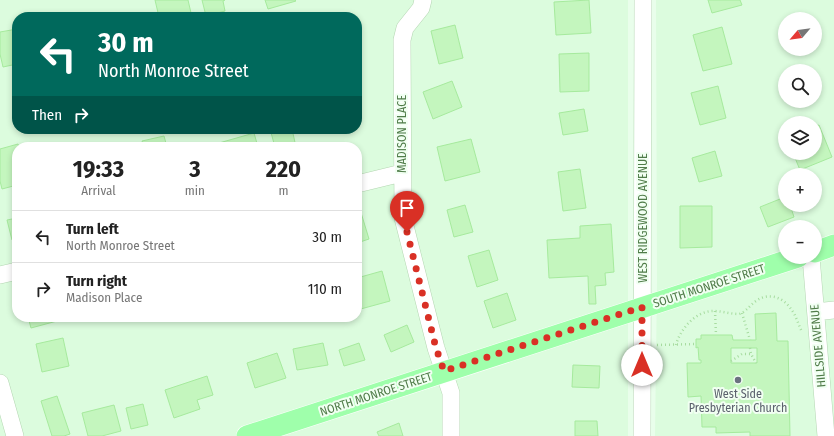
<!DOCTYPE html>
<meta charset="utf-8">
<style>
:root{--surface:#fff;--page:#f2f2f2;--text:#222;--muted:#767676;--line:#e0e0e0}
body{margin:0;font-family:"Fira Sans Condensed",sans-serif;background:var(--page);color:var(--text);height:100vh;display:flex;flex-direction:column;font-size:15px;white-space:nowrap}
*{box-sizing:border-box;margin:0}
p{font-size:13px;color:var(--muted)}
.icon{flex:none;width:22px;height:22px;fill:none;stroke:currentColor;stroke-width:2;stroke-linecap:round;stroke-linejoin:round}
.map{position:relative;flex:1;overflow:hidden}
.drawer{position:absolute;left:12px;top:142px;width:350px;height:180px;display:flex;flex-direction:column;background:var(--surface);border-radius:16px;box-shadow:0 2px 6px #0003}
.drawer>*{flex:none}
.top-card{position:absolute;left:12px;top:12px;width:350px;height:122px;border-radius:16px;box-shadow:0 2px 6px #0003;background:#00695c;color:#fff;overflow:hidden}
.needle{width:26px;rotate:241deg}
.tools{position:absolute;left:778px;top:12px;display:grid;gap:8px}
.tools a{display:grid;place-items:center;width:44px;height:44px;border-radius:50%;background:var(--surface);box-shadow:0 2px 6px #0003;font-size:20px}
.pin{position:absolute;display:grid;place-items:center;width:34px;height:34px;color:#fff;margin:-41px -17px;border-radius:50% 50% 50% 0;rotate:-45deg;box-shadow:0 0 4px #0007}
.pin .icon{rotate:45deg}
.me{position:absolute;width:44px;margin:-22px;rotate:0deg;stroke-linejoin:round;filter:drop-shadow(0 0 3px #0008)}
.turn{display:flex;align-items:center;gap:14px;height:84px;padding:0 20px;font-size:18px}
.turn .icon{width:52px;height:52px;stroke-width:2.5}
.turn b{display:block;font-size:28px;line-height:34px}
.then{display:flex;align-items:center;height:38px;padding:0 20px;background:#0003;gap:8px;font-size:15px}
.eta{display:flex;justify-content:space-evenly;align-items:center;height:68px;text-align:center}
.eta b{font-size:24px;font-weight:700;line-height:28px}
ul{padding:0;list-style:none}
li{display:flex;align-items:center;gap:12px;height:52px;padding:0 20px;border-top:1px solid var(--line)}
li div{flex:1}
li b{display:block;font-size:15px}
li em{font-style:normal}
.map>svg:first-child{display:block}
</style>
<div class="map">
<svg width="834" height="436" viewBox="0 0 834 436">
<rect width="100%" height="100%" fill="#e9feeb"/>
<path fill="#dcfcde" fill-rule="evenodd" d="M0,0H628V436H0ZM17,17H357V129H17ZM17,147H357V317H17Z
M656,0H834V436H655L657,282ZM785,19H815V49H785ZM785,71H815V101H785ZM785,123H815V153H785ZM785,175H815V205H785ZM785,227H815V257H785Z"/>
<path fill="#c4f6be" stroke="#a6ea9d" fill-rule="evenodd" d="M155,0H188L191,13L175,17H159Z
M202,0H225L223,1L225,11L206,16Z
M265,0H295L296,1L268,9Z
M589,0L591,33L556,35L554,2Z
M708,0H740L742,5L712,13Z
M106,13L107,17H90Z
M455,25L463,58L439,64L431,31Z
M722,27L732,64L703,71L693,35Z
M17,29V64L3,67L0,54V32Z
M589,53V91L560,92L559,54Z
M452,81L462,107L433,119L423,92Z
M718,86L726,118L700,125L691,93Z
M357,102L361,116L357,117Z
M584,109L588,131L563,135L559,113Z
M819,125L832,157L800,170L793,153H815V126Z
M270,129H292L296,147H275Z
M254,133L258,147H221L219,143Z
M164,136L167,147H144L142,141Z
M471,139L480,172L445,181L437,147Z
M18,144L19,147H17V185L2,189L0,181V149Z
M715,151L722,176L699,182L692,158Z
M580,169L586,208L563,211L558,172Z
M785,197V205H790L794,217L768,227L760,207Z
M465,205L473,232L454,237L447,210Z
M357,206H359L369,239L357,243Z
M680,206H712V247L680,248Z
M17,218V238L12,240L7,220Z
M611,224L614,272L605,273L606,285L595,286L596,304H589L588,276L549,278L547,240L580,238V226Z
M489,250L498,280L477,287L468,256Z
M382,271L390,301L357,310V278Z
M507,293L516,320L493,328L484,301Z
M776,313L777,341H788L790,436H750V432L716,433V427H702L701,396L688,397L687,363H701V360H699L698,347L696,348V339H701V335H732L733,340H756L755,314ZM731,348H757V363H731Z
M28,317H56L57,321L31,328Z
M407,325L414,342L391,352L384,335Z
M63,338L69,366L42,372L36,344Z
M323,343L328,365L297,370L293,349Z
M359,343L365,360L344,366L339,350Z
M277,353L286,378L255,388L247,363Z
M573,365L600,366L599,388L572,387Z
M207,376L213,395L197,400L200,409L174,418L165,390Z
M57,396L70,434L64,436H52L41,401Z
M143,404L148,425L131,429L126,408Z
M114,405L121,431L102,436H88L82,413Z
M575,421H597L598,436H575Z
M399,423L403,436H379L377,432Z"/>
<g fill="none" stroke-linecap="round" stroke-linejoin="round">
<g stroke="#b4d6b2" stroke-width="18">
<path id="minor" d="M423,0L421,8L405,28L402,40L403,218L436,348L451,393V436
M357,184L402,173
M811,257L826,436
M0,275L17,271
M816,312L834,310
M0,383L15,436
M642,436L643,0"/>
</g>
<g stroke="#fff" stroke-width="22">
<path id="major" d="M815,252L834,245
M247,436L798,257"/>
</g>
<path stroke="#a7dca0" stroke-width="2.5" stroke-dasharray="1 3" stroke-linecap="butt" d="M715,311L716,335
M742,313L750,340
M657,345L696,344
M676,345C680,329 696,311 713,311C722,311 730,314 739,314C746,312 750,305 756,301C768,292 783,297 791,309C796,315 798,324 802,332
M750,348L751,354L756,363
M731,361L742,354H751"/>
<use href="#minor" stroke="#fff" stroke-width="17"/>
<use href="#major" stroke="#9fffab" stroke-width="21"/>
</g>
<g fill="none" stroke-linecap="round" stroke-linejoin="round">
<path stroke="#d93025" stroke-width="7" stroke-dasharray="0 12.6" d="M407,232L436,348L444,371L642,307V365"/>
</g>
<circle fill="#6b7280" stroke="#f1fff2" stroke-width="1.5" cx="738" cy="380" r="4"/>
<g text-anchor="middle" stroke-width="4" stroke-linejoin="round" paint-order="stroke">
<g font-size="12" fill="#507c49" stroke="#f1fff2">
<text transform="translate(402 134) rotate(-90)" y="4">MADISON PLACE</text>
<text transform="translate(643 218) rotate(-90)" y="4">WEST RIDGEWOOD AVENUE</text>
<text transform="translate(709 286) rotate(-18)" y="4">SOUTH MONROE STREET</text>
<text transform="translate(818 346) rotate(-95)" y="4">HILLSIDE AVENUE</text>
<text transform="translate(376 394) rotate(-18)" y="4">NORTH MONROE STREET</text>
</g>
<g font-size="12" fill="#5b616d" stroke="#f1fff2">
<text x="738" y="398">West Side<tspan x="738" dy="14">Presbyterian Church</tspan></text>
</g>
</g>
</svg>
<div class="tools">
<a><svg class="needle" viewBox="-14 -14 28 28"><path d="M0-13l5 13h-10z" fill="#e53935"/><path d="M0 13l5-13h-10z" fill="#767676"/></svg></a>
<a><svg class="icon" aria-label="search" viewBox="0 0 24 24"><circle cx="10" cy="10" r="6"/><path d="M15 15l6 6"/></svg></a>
<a><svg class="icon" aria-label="layers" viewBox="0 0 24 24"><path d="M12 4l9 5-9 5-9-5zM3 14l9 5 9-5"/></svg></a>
<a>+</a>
<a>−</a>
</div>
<div class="pin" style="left:407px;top:232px;background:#d93025"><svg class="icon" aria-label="arrive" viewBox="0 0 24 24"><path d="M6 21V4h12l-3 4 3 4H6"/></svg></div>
<svg class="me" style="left:642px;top:365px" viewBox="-20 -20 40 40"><circle r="19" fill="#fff"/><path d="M0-13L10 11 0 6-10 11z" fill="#d93025"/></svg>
<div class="top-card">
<div class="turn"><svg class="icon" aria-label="left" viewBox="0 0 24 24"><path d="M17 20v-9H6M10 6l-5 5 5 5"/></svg><div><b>30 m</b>North Monroe Street</div></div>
<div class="then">Then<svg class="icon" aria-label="right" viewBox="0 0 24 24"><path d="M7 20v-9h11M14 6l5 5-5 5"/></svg></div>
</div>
<section class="drawer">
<div class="eta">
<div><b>19:33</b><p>Arrival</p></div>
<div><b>3</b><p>min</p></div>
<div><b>220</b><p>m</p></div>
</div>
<ul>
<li><svg class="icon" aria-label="left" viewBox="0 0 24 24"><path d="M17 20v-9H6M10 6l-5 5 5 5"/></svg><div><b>Turn left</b><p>North Monroe Street</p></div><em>30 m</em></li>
<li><svg class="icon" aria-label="right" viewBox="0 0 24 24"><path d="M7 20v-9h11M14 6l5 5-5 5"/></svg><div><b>Turn right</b><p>Madison Place</p></div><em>110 m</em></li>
</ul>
</section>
</div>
